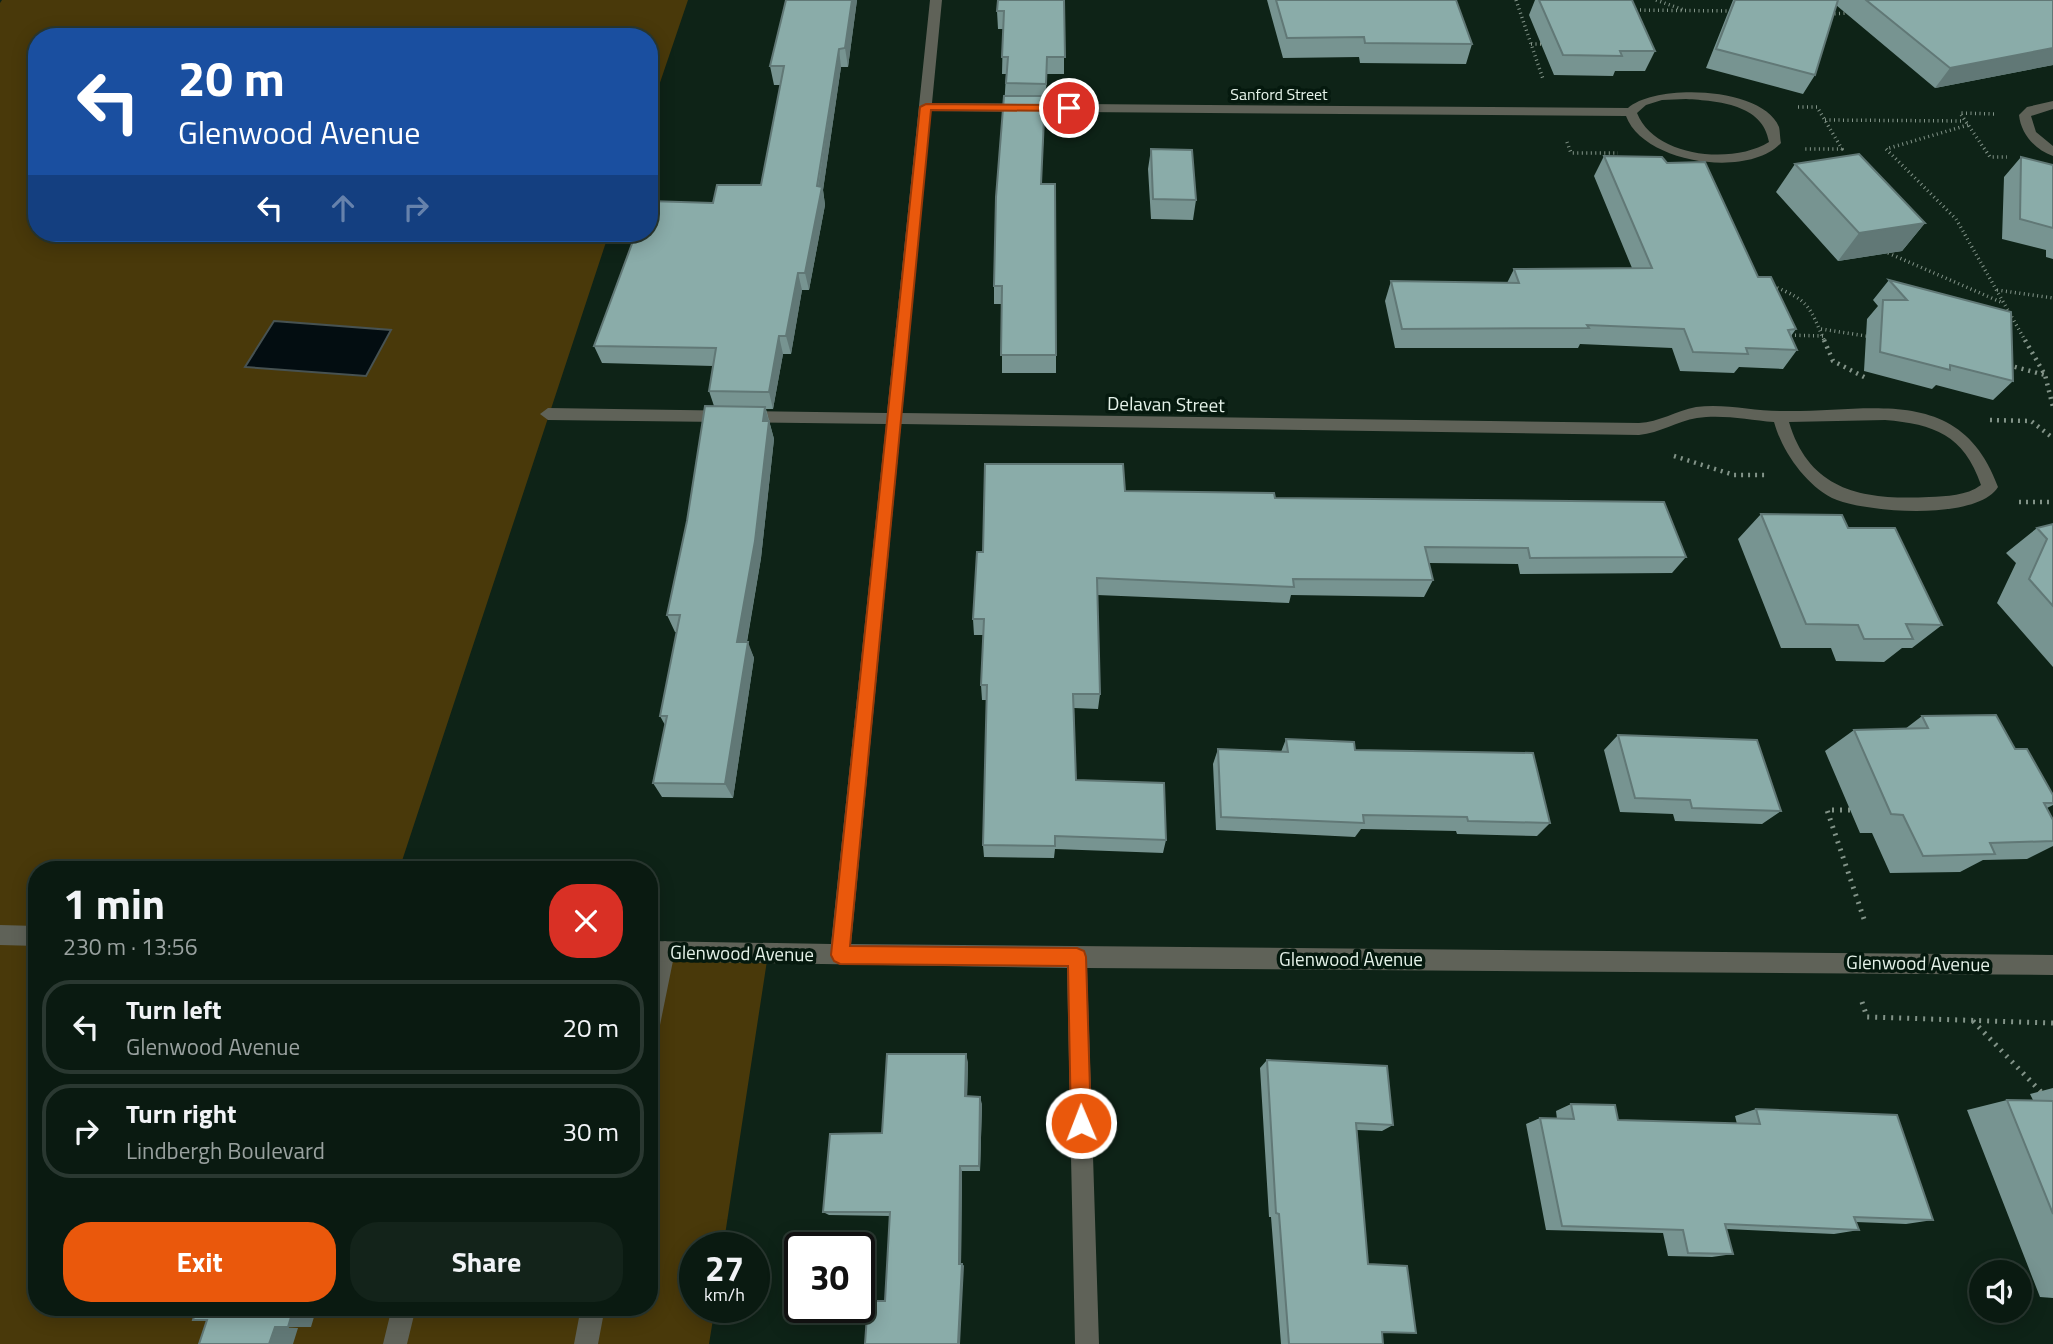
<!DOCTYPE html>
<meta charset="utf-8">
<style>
:root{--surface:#0a1a11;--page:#13231a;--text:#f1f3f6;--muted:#99a19f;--line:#2a3831;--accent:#ea580c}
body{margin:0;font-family:"Titillium Web",sans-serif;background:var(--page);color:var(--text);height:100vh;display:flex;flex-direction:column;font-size:26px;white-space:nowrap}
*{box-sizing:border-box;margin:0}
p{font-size:23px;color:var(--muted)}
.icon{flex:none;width:38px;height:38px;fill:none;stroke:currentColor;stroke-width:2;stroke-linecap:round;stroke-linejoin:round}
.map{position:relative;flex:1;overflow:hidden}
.details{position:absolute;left:28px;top:861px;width:630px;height:455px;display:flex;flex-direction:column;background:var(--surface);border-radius:28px;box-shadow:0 4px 18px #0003,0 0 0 2px var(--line)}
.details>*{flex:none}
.banner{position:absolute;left:28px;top:28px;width:630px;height:214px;border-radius:28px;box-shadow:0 4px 18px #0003,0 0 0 2px var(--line);background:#1a4fa0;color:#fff;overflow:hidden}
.fabs{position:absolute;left:1969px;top:1260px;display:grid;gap:14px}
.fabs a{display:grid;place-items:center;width:63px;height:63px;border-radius:50%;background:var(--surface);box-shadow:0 4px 18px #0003,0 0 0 2px var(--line);font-size:35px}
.speed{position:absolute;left:679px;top:1232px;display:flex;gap:14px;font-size:35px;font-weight:700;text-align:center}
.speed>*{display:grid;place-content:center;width:91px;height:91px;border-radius:50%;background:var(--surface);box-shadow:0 4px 18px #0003,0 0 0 2px var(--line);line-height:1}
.speed small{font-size:18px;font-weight:400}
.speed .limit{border:4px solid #111;border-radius:10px;background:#fff;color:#111}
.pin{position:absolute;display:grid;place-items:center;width:60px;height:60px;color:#fff;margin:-30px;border:4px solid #fff;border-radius:50%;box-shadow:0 2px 7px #0007}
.me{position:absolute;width:77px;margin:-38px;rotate:359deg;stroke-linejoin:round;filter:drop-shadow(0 0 5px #0008)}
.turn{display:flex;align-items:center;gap:24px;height:147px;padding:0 35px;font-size:32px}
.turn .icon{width:91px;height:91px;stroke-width:2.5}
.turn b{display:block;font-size:49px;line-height:60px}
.lanes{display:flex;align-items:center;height:66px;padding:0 35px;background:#0003;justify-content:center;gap:35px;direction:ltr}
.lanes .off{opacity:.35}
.round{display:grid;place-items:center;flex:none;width:74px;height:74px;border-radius:28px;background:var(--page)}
.summary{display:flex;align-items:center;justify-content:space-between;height:119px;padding:0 35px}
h1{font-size:42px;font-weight:700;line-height:52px}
.button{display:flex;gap:14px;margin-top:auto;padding:14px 35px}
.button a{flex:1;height:80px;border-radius:28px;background:var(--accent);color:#fff;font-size:28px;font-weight:700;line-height:80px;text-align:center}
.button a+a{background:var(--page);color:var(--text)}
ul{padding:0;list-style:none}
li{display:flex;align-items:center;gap:21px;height:94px;margin:0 14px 10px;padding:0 21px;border:4px solid var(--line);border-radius:28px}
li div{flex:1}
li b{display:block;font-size:26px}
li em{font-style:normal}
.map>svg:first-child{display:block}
</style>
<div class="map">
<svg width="2053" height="1344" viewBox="0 0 2053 1344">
<rect width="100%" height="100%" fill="#0e2317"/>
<path fill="#49390a" d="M2,0H688L649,115V37H37V233H609L399,870H37V1307H649V951L768,954L723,1248H695V1307H715L709,1344H0V3Z"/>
<path fill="#030d11" stroke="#475252" stroke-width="2" d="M274,321L391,330L366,376L245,367Z"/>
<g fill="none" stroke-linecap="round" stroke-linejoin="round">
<path stroke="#829388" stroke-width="3.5" stroke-dasharray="1 3.5" stroke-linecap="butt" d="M1516,0L1543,79
M1656,0L1684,10
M1631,10L1734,11
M1830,14L1849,13
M1531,44H1541
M1798,107H1817L1842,149H1802
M1994,114L1960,113L1990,157H2007
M1825,120L1964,121
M1968,125L1886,149L1956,219L2026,342
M1567,142L1571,153H1618
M1888,253L2003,303
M1773,286C1810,301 1809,306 1825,342
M1997,290L2053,298
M1821,329L1866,336
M1786,335L1823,336"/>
<path stroke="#829388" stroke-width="4.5" stroke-dasharray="2 5" stroke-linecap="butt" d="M1824,340L1833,361L1868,379
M2025,340L2045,375L2053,407
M2008,365L2045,375
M1990,420L2031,421L2053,438
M1674,456L1734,475H1768
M2019,502H2053"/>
<path stroke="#829388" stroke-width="5" stroke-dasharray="2 6" stroke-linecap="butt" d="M1850,810H1827L1865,922
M1862,1002L1867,1017L2053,1023
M1973,1021L2043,1094"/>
<path fill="#5f6258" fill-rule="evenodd" d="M665,941L672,944L675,951L659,1030L656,1037L649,1040V978L658,944Z
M392,1307H416L407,1344H383Z
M581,1307H605L598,1344H574Z"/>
<path fill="#5f6258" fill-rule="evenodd" d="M930,0H942L932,103L1628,108C1657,83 1763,87 1779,127C1780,131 1780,138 1781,143C1748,179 1643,163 1626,116L931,111L902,413L1639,423C1659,422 1676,411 1696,407C1724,403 1753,411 1781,411C1868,413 1960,382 1998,487C1978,521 1864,513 1832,498C1805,484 1782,451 1774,422C1749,420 1722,414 1697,418C1677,421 1660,433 1639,435L901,424L851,944L2053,955V975L1087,968L1099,1344H1075L1067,968L649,961V941L831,944L886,424L548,420L540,414L548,408L887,413ZM1686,99C1718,101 1763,104 1769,142C1732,165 1654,157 1637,113L1646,105L1662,100ZM1885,420C1934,424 1964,435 1981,485C1966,496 1947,496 1929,497C1866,500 1810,493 1789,422Z
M2053,101V109L2031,116L2036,132L2053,146V156C2035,150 2021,134 2019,115L2027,107Z
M0,925L37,926V946L0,945Z"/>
</g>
<path fill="#779491" d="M786,0H857L848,67H841L823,190L825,205L809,290H802L791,354H783L773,409H766L774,439L761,558L747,642L754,658L733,798L662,797L653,783L665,725L660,716L677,632H675L667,615L714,406L709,391L713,366L602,363L594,346L713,203L761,185L781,85H774L770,66Z
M1064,0V74H1047L1041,184L1056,355V373H1002V304H994V286L1006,74H1002L1003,29H998L997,11Z
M1267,0H1456L1472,44L1466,64L1360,63L1359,57L1283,58Z
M1535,0H1632L1655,51L1645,71H1615L1613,76L1554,75L1529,15Z
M1733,0H2053V65L1935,88L1836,5L1815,75L1803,94L1706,68Z
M1151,149L1196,200L1193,220L1151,219L1148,169Z
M1604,156L1758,277L1796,329L1791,336L1797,350L1783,369L1739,367L1734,373L1680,371L1672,348L1580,344L1578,348H1395L1385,301L1391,281L1507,283L1514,269L1632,268L1594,176Z
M2021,157L2053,165V259L2046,257V250L2002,239L2004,177Z
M1795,164L1925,223L1902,251L1838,261L1776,192Z
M1889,280L2013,381L1993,400L1936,385L1932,389L1864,371L1867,319L1878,306L1873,300Z
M1125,491L1275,498L1686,557L1672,573L1520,574L1518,564L1429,563L1433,580L1424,597L1291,595L1289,603L1097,595L1100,694L1098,709L1074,708L1076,780L1166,840L1163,853L1055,849L1054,858L984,857L983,845L987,700H982L981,685L983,635H974L973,619L983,552Z
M1761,514L1848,528L1942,625L1912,648H1902L1884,662L1836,661L1831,648H1781L1738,539Z
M2053,524V667L1997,603L2016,563L2006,553L2037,528Z
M1922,716L2015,749L2053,795V805L2047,808L2053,820V846L2027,859L1983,860L1960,872L1890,873L1872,833H1860L1825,751L1854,730L1905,729Z
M1618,735L1781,811L1762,824L1675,821L1673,814L1620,812L1604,750Z
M1286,739L1355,750L1550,823L1537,836L1457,834L1456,831L1361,829L1355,837L1216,830L1213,764L1218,749L1281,752Z
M1267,1060L1393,1125L1382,1131L1357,1130L1368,1264L1416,1333H1382L1383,1344H1281L1271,1217H1269L1260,1068Z
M968,1062L967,1096L982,1104L980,1171H962L961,1264H962L964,1266L885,1301L890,1216L829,1215L823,1212L882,1133Z
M2053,1088V1298L2040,1297L1967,1110L2007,1100H2033L2030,1094Z
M1571,1104L1618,1120L1737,1124L1735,1116L1756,1109L1933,1220L1906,1224L1856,1222L1859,1230L1834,1234L1726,1229L1733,1254L1712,1257L1668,1256L1663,1233L1546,1230L1526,1124L1540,1118L1557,1119L1556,1111Z"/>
<path fill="#617876" d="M852,0H857L848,67L845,48Z
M2053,48V65L1935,88L1950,68Z
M839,49L841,67L823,190L825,205L809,290L805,273Z
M1925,223L1902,251L1838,261L1859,233Z
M798,273L802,290L791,354L786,336Z
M779,336L783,354L773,409L769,392Z
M765,407L774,439L761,558L744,658L737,642L763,421Z
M748,642L754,658L733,798L725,784Z
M966,1054L968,1062L967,1103L965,1096Z
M980,1097L982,1104L980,1171L979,1166Z
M960,1166L962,1171L961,1266L959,1264Z
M962,1264L964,1266L960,1344H958Z
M294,1307H317L311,1327H288Z
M275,1327L298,1328L293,1344H269Z"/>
<path fill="#8aaca9" stroke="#617876" stroke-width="2" d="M786,0H852L845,48L839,49L817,186L822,187L805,273H798L786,336H779L769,392L709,391L716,348L594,346L636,233H649V201L713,203L717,185H761L784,66H770Z
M998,0H1064L1065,57H1047L1046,84L1006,83L1008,57H1002L1004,11H997Z
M1276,0H1456L1472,44L1365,43L1364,37L1287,38Z
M1539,0H1632L1655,51H1620L1622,56L1563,55Z
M1735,0H1838L1815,75L1716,49Z
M1866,0H2053V48L1950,68Z
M1004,96H1045L1041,184H1055L1056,355H1001L1002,286H994L996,197Z
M1151,149L1192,150L1196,200L1153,199Z
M1859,154L1925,223L1859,233L1795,164Z
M1604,156L1662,157L1667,163L1705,162L1758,277H1771L1796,329L1788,330L1797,350L1746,348L1748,354L1693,352L1684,329L1587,325L1589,328L1402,329L1391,281L1519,283L1514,269L1652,268Z
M2021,157L2053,165V228L2020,219Z
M1889,280L2011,312L2013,381L1950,365V370L1880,352L1883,300H1907Z
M705,406L765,407L763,421H769L755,541L737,642H748L725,784L653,783L667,716H660L680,615H667L687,521Z
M985,464H1123L1125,491L1274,493L1275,498L1664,502L1686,557L1530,558L1528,548L1425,547L1433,580L1293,579L1294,587L1097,578L1100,694H1073L1076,780L1164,783L1166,840L1055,836V846L983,845L987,685H981L984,619H973L977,552H983Z
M1761,514L1842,515L1848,528H1895L1942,625L1906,624L1913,639H1864L1858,625L1806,624Z
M2053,524V606L2029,579L2047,539L2037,528Z
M1996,715L2015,749H2027L2053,795V803H2044L2053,820V841L1990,843L1995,854L1923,856L1903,815L1891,814L1854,730L1928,728L1922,716Z
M1618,735L1757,740L1781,811L1692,808L1690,800L1635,798Z
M1286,739L1354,742L1355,750L1533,753L1550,823L1468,821L1467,817L1363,815L1364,823L1221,817L1218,749L1288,752Z
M887,1054H966L965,1096L980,1097L979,1166H960L959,1264H962L958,1344H865L868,1301H885L890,1212H823L830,1134L882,1133Z
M1267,1060L1387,1066L1393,1125L1356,1123L1368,1264L1407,1266L1416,1333L1382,1332L1383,1344H1289L1279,1214L1276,1213Z
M2007,1100L2053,1101V1214Z
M1571,1104L1615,1105L1618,1120L1760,1124L1756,1109L1897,1115L1933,1220L1854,1217L1859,1230L1725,1224L1733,1254L1688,1253L1683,1230L1562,1226L1540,1118L1574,1119Z
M197,1307H294L288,1327H275L269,1344H199L207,1320H193Z"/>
<path fill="#ea580c" stroke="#983908" stroke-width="2" d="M926,104L1069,105L1075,108L1069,111L931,110L850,946L1077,948L1084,951L1086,957L1091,1123L1088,1130L1081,1133L1074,1130L1071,1123L1068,966L840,964L834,961L831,955L920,107Z"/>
<g text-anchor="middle" stroke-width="7" stroke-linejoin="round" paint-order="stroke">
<g font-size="16" fill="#e5f2e9" stroke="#05190e">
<text x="1279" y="100">Sanford Street</text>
</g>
<g font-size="19" fill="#e5f2e9" stroke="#05190e">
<text transform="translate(1166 404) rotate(1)" y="7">Delavan Street</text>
<text transform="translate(742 953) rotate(1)" y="7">Glenwood Avenue</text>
<text x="1351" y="966">Glenwood Avenue</text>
<text transform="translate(1918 963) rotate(1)" y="7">Glenwood Avenue</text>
</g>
</g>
</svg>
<div class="fabs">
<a><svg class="icon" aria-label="sound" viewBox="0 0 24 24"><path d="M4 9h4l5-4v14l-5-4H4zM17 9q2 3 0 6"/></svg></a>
</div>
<div class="speed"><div>27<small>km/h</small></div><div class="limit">30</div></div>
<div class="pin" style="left:1069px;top:108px;background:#d93025"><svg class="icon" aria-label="arrive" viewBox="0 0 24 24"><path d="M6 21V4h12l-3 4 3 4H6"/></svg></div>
<svg class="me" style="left:1081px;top:1123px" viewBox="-20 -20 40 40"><circle r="17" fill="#ea580c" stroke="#fff" stroke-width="3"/><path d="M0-11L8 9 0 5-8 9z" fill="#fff"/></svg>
<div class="banner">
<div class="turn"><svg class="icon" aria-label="left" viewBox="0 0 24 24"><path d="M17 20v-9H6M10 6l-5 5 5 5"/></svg><div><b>20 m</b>Glenwood Avenue</div></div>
<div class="lanes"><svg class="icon" aria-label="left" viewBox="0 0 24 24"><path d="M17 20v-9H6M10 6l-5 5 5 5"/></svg><svg class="icon off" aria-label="ahead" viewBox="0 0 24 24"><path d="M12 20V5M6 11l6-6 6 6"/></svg><svg class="icon off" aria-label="right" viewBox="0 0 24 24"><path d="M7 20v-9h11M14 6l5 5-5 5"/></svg></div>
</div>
<section class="details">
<div class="summary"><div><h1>1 min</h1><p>230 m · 13:56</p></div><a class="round" style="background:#d93025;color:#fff"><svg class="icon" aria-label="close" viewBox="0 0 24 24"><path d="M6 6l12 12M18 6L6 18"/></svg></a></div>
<ul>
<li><svg class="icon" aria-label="left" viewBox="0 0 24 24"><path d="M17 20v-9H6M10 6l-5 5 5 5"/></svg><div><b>Turn left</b><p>Glenwood Avenue</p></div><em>20 m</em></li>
<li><svg class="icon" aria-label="right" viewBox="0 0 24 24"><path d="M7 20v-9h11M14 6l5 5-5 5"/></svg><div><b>Turn right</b><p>Lindbergh Boulevard</p></div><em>30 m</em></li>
</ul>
<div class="button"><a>Exit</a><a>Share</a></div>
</section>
</div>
